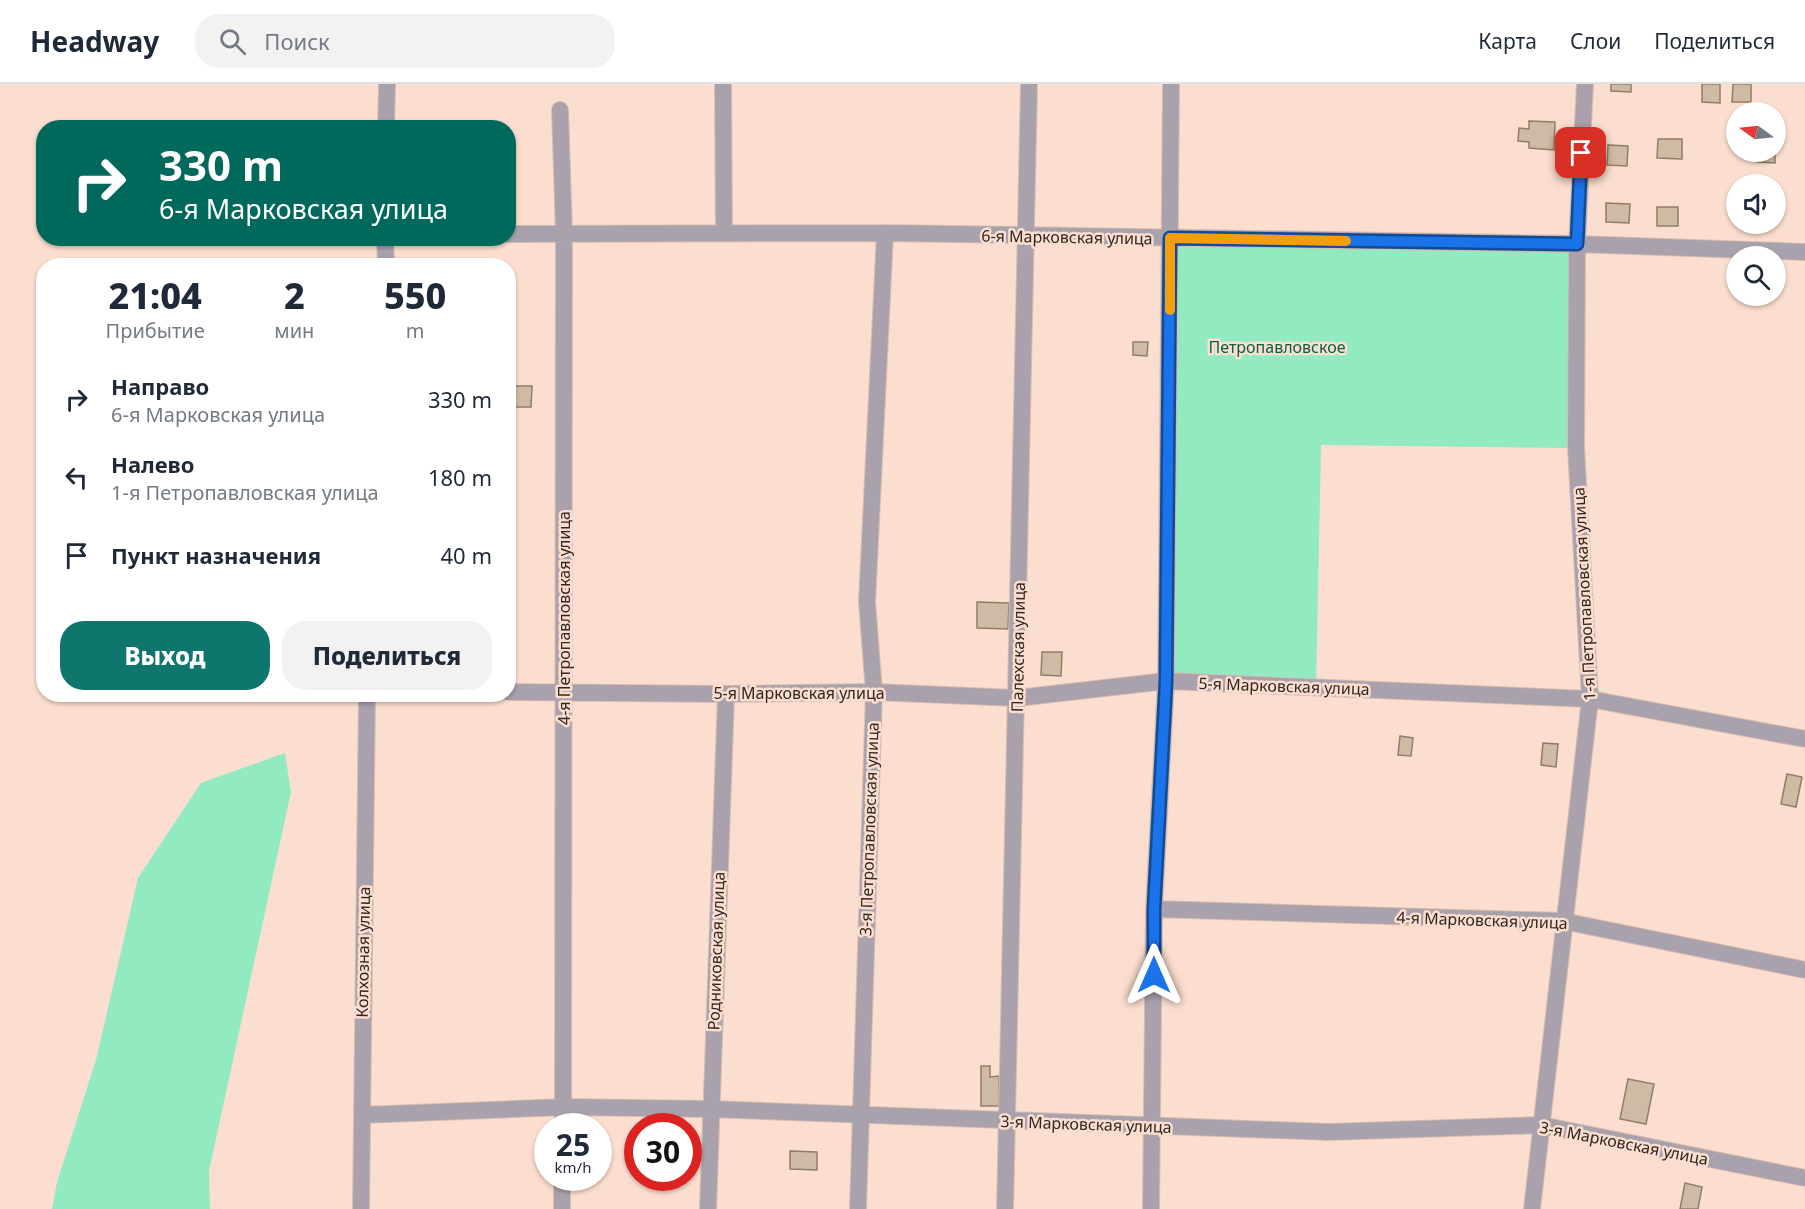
<!DOCTYPE html>
<html lang="ru">
<meta charset="utf-8">
<style>
:root{--surface:#fff;--page:#f2f2f3;--text:#1f2937;--muted:#747a83;--line:#e0e1e3;--accent:#0f766e}
body{margin:0;font-family:"Noto Sans",sans-serif;background:var(--page);color:var(--text);height:100vh;display:flex;flex-direction:column;font-size:22px;white-space:nowrap}
*{box-sizing:border-box;margin:0}
p{font-size:20px;color:var(--muted)}
.icon{flex:none;width:33px;height:33px;fill:none;stroke:currentColor;stroke-width:2;stroke-linecap:round;stroke-linejoin:round}
.map{position:relative;flex:1;overflow:hidden}
.side{position:absolute;left:36px;top:174px;width:480px;height:444px;display:flex;flex-direction:column;background:var(--surface);border-radius:24px;box-shadow:0 2px 4px #0004}
.side>*{flex:none}
.guide{position:absolute;left:36px;top:36px;width:480px;height:126px;border-radius:24px;box-shadow:0 2px 4px #0004;background:#00695c;color:#fff;overflow:hidden}
.needle{width:39px;rotate:285deg}
.controls{position:absolute;left:1726px;top:18px;display:grid;gap:12px}
.controls a{display:grid;place-items:center;width:60px;height:60px;border-radius:50%;background:var(--surface);box-shadow:0 2px 4px #0004;font-size:30px}
.speed{position:absolute;left:534px;top:1029px;display:flex;gap:12px;font-size:30px;font-weight:700;text-align:center}
.speed>*{display:grid;place-content:center;width:78px;height:78px;border-radius:50%;background:var(--surface);box-shadow:0 2px 4px #0004;line-height:1}
.speed small{font-size:15px;font-weight:400}
.speed .limit{border:9px solid #d22;background:#fff;color:#111}
.pin{position:absolute;display:grid;place-items:center;width:51px;height:51px;color:#fff;margin:-26px;border-radius:12px;box-shadow:0 3px 9px #0006}
.me{position:absolute;width:66px;margin:-33px;rotate:0deg;stroke-linejoin:round;filter:drop-shadow(0 0 4px #0008)}
.turn{display:flex;align-items:center;gap:21px;height:126px;padding:0 24px;font-size:27px}
.turn .icon{width:78px;height:78px;stroke-width:2.5}
.turn b{display:block;font-size:42px;line-height:51px}
.eta{display:flex;justify-content:space-evenly;align-items:center;height:102px;text-align:center}
.eta b{font-size:36px;font-weight:800;line-height:42px}
.button{display:flex;gap:12px;margin-top:auto;padding:12px 24px}
.button a{flex:1;height:69px;border-radius:24px;background:var(--accent);color:#fff;font-size:24px;font-weight:800;line-height:69px;text-align:center}
.button a+a{background:var(--page);color:var(--text)}
ul{padding:0;list-style:none}
li{display:flex;align-items:center;gap:18px;height:78px;padding:0 24px}
li div{flex:1}
li b{display:block;font-size:22px}
li em{font-style:normal}
header{display:flex;align-items:center;gap:36px;box-sizing:border-box;height:84px;padding:0 30px;background:var(--surface);border-bottom:2px solid var(--line)}
header strong{font-size:28px}
nav{display:flex;gap:33px;margin-inline-start:auto;font-size:21px}
.search{width:420px;height:54px;background:var(--page);display:flex;align-items:center;gap:15px;box-sizing:border-box;padding:0 21px;border-radius:24px;color:var(--muted);font-size:22px}
.map>svg:first-child{display:block}
</style>
<header>
<strong>Headway</strong>
<div class="search"><svg class="icon" aria-label="search" viewBox="0 0 24 24"><circle cx="10" cy="10" r="6"/><path d="M15 15l6 6"/></svg>Поиск</div>
<nav><a>Карта</a><a>Слои</a><a>Поделиться</a></nav>
</header>
<div class="map">
<svg width="1805" height="1125" viewBox="0 0 1805 1125">
<rect width="100%" height="100%" fill="#fbdecf"/>
<path fill="#92eac0" d="M1170,154L1577,160L1576,364L1321,361L1316,604L1166,597Z
M285,669L291,708L209,1087L210,1125H52L57,1098L96,976L138,794L201,699Z"/>
<path fill="#cfbba4" stroke="#917e69" stroke-width="1.5" d="M1611,0H1631V8L1611,7Z
M1702,0H1720V19L1702,18Z
M1733,0H1751V18H1732Z
M1529,37L1555,38L1554,66L1529,64V58L1518,57L1519,44L1529,45Z
M1658,55H1682V75L1657,74Z
M1608,61L1628,62L1627,82L1607,81Z
M1758,68H1775V79L1757,78Z
M1606,119L1630,120L1629,139L1606,138Z
M1657,123H1678V142H1657Z
M1133,258H1148L1147,272L1133,271Z
M508,302H532L531,323H508Z
M977,518L1009,519L1008,545L977,544Z
M1042,568H1062L1061,592L1041,591Z
M1400,652L1413,654L1411,672L1398,671Z
M1543,659L1558,660L1556,683L1541,681Z
M1787,690L1802,693L1796,723L1781,720Z
M981,982H990V993L999,992V1022H981Z
M1628,995L1654,1000L1646,1040L1620,1035Z
M790,1067L817,1068V1086L790,1085Z
M1685,1099L1702,1103L1698,1125H1680Z"/>
<g fill="none" stroke-linecap="round" stroke-linejoin="round">
<g stroke="#d7bdb0" stroke-width="18">
<path id="minor" d="M723,0L724,148
M560,26L564,149L563,1042
M386,44L387,0
M508,150L885,149L1577,160L1805,168
M385,154L386,182
M508,608L726,610L874,608L1017,614L1166,597L1590,615L1805,655
M1154,825L1563,837L1805,886
M362,1031L564,1023L710,1025L1329,1048L1541,1041L1805,1094
M361,1125L367,610
M562,1125V1094
M708,1125L726,610
M858,1125L874,608L867,518L885,149
M1005,1125L1029,0
M1151,1125L1154,825L1166,597L1171,0
M1532,1125L1590,615L1576,364L1577,160L1585,0"/>
</g>
<use href="#minor" stroke="#a9a1ab" stroke-width="16"/>
</g>
<g fill="none" stroke-linecap="round" stroke-linejoin="round">
<g stroke="#114b97" stroke-width="15">
<path id="route" d="M1154,891V825L1166,597L1170,154L1577,160L1581,69"/>
</g>
<use href="#route" stroke="#1a73e8" stroke-width="10"/>
<path stroke="#f59e0b" stroke-width="10" d="M1170,226V154L1346,157"/>
</g>
<g text-anchor="middle" stroke-width="5" stroke-linejoin="round" paint-order="stroke">
<g font-size="16" fill="#312620" stroke="#fbdecf">
<text transform="translate(1067 153) rotate(1)" y="6">6-я Марковская улица</text>
<text transform="translate(1584 510) rotate(-93)" y="6">1-я Петропавловская улица</text>
<text transform="translate(564 534) rotate(-90)" y="6">4-я Петропавловская улица</text>
<text transform="translate(1018 563) rotate(-89)" y="6">Палехская улица</text>
<text transform="translate(1284 602) rotate(2)" y="6">5-я Марковская улица</text>
<text x="799" y="615">5-я Марковская улица</text>
<text transform="translate(869 745) rotate(-88)" y="6">3-я Петропавловская улица</text>
<text transform="translate(1482 836) rotate(2)" y="6">4-я Марковская улица</text>
<text transform="translate(716 867) rotate(-88)" y="6">Родниковская улица</text>
<text transform="translate(363 868) rotate(-89)" y="6">Колхозная улица</text>
<text transform="translate(1086 1040) rotate(2)" y="6">3-я Марковская улица</text>
<text transform="translate(1624 1059) rotate(11)" y="6">3-я Марковская улица</text>
</g>
<g font-size="16" fill="#046243" stroke="#fbdecf">
<text x="1277" y="269">Петропавловское</text>
</g>
</g>
</svg>
<div class="controls">
<a><svg class="needle" viewBox="-14 -14 28 28"><path d="M0-13l5 13h-10z" fill="#e53935"/><path d="M0 13l5-13h-10z" fill="#747a83"/></svg></a>
<a><svg class="icon" aria-label="sound" viewBox="0 0 24 24"><path d="M4 9h4l5-4v14l-5-4H4zM17 9q2 3 0 6"/></svg></a>
<a><svg class="icon" aria-label="search" viewBox="0 0 24 24"><circle cx="10" cy="10" r="6"/><path d="M15 15l6 6"/></svg></a>
</div>
<div class="speed"><div>25<small>km/h</small></div><div class="limit">30</div></div>
<div class="pin" style="left:1581px;top:69px;background:#d93025"><svg class="icon" aria-label="arrive" viewBox="0 0 24 24"><path d="M6 21V4h12l-3 4 3 4H6"/></svg></div>
<svg class="me" style="left:1154px;top:891px" viewBox="-20 -20 40 40"><path d="M0-17L14 15 0 8-14 15z" fill="#1a73e8" stroke="#fff" stroke-width="4"/></svg>
<div class="guide">
<div class="turn"><svg class="icon" aria-label="right" viewBox="0 0 24 24"><path d="M7 20v-9h11M14 6l5 5-5 5"/></svg><div><b>330 m</b>6-я Марковская улица</div></div>
</div>
<section class="side">
<div class="eta">
<div><b>21:04</b><p>Прибытие</p></div>
<div><b>2</b><p>мин</p></div>
<div><b>550</b><p>m</p></div>
</div>
<ul>
<li><svg class="icon" aria-label="right" viewBox="0 0 24 24"><path d="M7 20v-9h11M14 6l5 5-5 5"/></svg><div><b>Направо</b><p>6-я Марковская улица</p></div><em>330 m</em></li>
<li><svg class="icon" aria-label="left" viewBox="0 0 24 24"><path d="M17 20v-9H6M10 6l-5 5 5 5"/></svg><div><b>Налево</b><p>1-я Петропавловская улица</p></div><em>180 m</em></li>
<li><svg class="icon" aria-label="arrive" viewBox="0 0 24 24"><path d="M6 21V4h12l-3 4 3 4H6"/></svg><div><b>Пункт назначения</b></div><em>40 m</em></li>
</ul>
<div class="button"><a>Выход</a><a>Поделиться</a></div>
</section>
</div>
